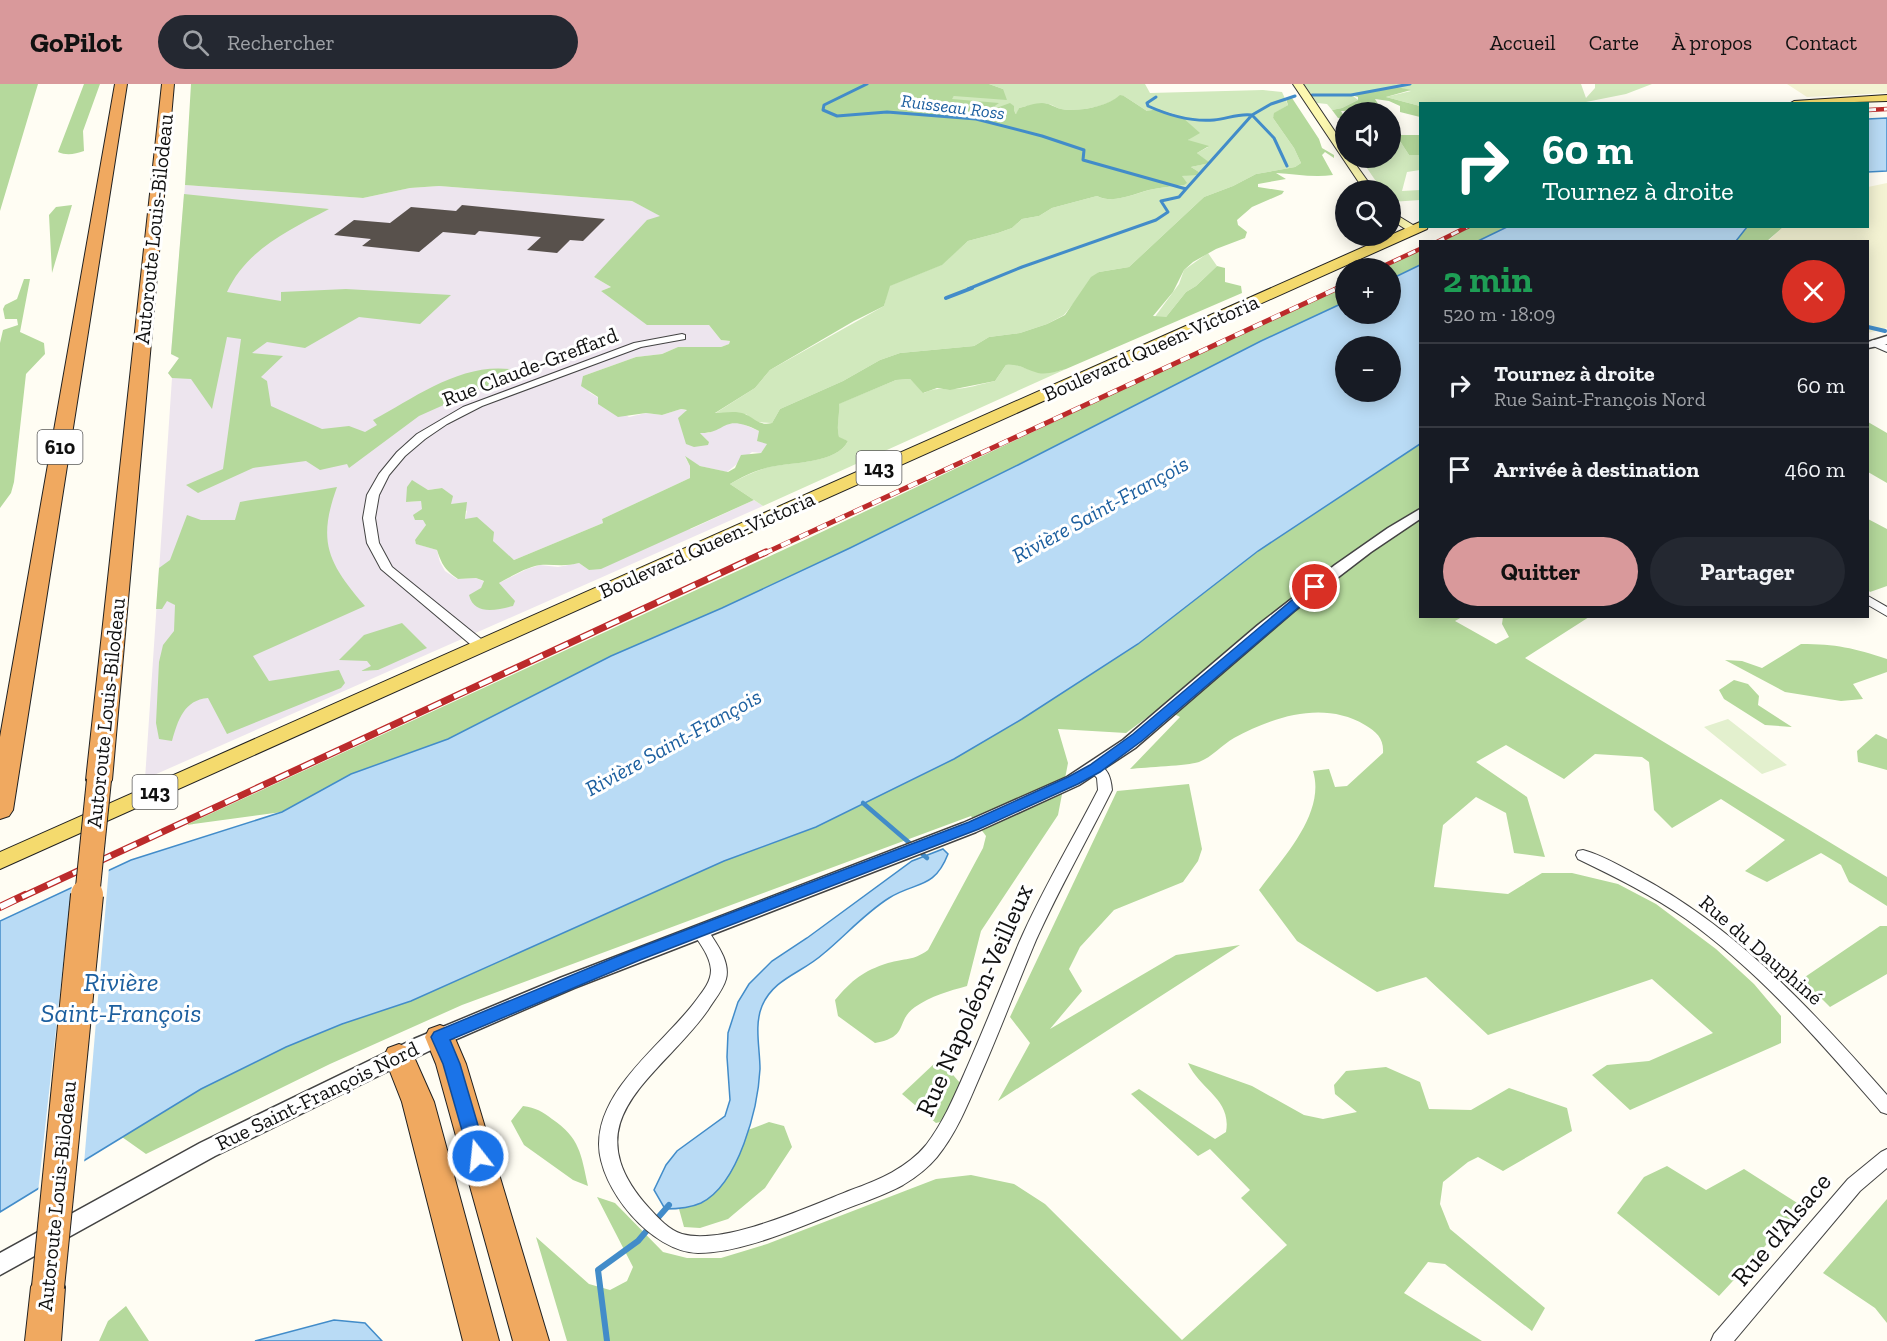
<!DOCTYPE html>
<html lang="fr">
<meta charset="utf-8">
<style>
:root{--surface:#171b24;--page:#242831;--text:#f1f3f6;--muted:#9ea1a6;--line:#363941;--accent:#d9999b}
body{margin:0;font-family:"Zilla Slab",serif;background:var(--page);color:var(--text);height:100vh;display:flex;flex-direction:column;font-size:22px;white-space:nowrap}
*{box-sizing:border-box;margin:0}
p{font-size:20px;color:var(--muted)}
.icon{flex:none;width:33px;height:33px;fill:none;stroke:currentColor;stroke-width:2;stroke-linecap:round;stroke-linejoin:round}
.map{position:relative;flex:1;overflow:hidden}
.side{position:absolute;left:1419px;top:156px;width:450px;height:378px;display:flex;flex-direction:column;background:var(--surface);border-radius:0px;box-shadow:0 3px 15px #0003}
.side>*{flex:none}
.top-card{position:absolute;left:1419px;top:18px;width:450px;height:126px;border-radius:0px;box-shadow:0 3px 15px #0003;background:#00695c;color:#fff;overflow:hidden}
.buttons{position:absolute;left:1335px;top:18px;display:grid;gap:12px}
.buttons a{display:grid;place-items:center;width:66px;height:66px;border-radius:50%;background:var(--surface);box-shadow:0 3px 15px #0003;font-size:30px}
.pin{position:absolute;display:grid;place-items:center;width:51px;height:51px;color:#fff;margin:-26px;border:3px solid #fff;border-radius:50%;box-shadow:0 2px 6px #0007}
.me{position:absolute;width:66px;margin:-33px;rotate:344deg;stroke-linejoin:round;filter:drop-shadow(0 0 4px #0008)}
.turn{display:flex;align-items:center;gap:21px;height:126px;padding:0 24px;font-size:27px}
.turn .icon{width:78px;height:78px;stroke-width:2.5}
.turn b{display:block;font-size:42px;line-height:51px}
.round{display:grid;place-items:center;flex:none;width:63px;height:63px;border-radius:32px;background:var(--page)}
.headline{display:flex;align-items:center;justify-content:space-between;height:102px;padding:0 24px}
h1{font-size:36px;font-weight:800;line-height:45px;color:#1e9e55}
.button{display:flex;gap:12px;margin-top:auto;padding:12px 24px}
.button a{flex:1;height:69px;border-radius:36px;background:var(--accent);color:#111;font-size:24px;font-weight:800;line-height:69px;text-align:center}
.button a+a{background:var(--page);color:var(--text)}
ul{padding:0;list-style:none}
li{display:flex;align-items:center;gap:18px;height:84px;padding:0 24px;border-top:2px solid var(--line)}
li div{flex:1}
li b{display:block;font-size:22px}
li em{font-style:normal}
header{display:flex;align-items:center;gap:36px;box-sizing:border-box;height:84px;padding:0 30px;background:var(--accent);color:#111}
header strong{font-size:28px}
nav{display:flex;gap:33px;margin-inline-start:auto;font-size:21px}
.search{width:420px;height:54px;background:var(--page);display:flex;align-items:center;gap:15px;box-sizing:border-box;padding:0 21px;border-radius:33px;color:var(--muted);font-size:22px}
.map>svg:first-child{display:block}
</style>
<header>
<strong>GoPilot</strong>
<div class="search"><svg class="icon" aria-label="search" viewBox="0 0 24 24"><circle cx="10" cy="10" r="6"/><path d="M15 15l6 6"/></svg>Rechercher</div>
<nav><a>Accueil</a><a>Carte</a><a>À propos</a><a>Contact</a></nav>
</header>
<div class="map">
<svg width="1887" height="1257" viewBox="0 0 1887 1257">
<rect width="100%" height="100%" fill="#fffdf3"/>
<path fill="#ede5ee" d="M185,101L363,114L410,104L439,102L632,117L661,132L594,193L611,203L601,207L691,239L709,241L721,256L730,257L729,260L721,263H678L662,270L636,273L583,292L589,308L629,333L646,329L662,331L681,325L688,327L678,334L709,358L699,348L709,349L723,341L738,338L759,347L768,359L761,369L752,368L727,388L700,382L685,373L690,382V394L602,435L603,439L514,476L465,435L467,427L451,420L442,404L428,406L420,403L406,418L421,417L426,441L415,457L417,460L437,466L440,478L445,487L457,495L476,494L485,498L481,504L499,499L527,485L540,481L558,483L579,479L589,486L685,445H691L754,416L763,422L145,695L172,294L168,289L179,274L171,270Z"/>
<path fill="#f4f3d3" d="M1787,0H1887V9L1807,13Z
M1887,99V244L1868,249V158H1767L1783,143L1868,142V103Z"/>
<path fill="#d1e9bd" d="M989,0H1145L1150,9L1263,6L1282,8L1288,21L1275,29L1273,34L1294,64L1301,79L1295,83L1256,90L1233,102L1204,113L1129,183L1099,188L1064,231L1047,240L1020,249L989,253L974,262L900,269L880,276L843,297L780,325L772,339L754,338L746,330H714L755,304L770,286L884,222L889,202L941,181L968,157L998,149L1012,144L1022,135L1039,132L1052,124L1097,112C1114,121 1137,108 1154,105C1164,103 1174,102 1184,101L1182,92L1199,88L1191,83L1209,79L1197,69L1208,63L1190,58L1188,56L1193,52C1190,32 1166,24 1147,27L1124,12H1120C1107,23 1078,28 1061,25C1056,24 1052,20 1048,20C1039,19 1028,22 1019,24L1017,30L1013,27H988L951,15L954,12L1003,5Z
M1304,0H1581L1586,14L1595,4V0H1652L1626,10L1581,19L1420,20V22L1386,13L1411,7L1397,3L1352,11L1358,16L1342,24L1332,26L1327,20L1317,19Z
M1391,51H1396L1409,71H1420V86L1407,88L1402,107L1420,106V116L1391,118L1390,106H1382L1360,74H1390Z
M1208,169L1217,182L1196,202L1186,208L1166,233L1154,234L1179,200L1184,186Z
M1014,280C1036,288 1044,291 1066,285L763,422L730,400C742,393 755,387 769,383C790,378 837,380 848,357L839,354C836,342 840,332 838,320L896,296L910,295L924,309C938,303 938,306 952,305C966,305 981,300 995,297L1006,281Z"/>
<path fill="#b5d99c" d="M0,0H38L0,127Z
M84,0H100L83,47L84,67C75,70 67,72 58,68Z
M191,0H989L1003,5L1007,16L954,12L952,15L999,19L992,24H978L988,27L1010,19L1014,22V27L1016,30L1019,24C1027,22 1035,19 1042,19C1049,19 1054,23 1061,25C1078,28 1107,23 1120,11L1124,12L1147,27L1158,25L1182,33L1200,49L1188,56L1209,62L1197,69L1210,79L1191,83L1199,88L1197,91L1182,92L1187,99L1184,101C1174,102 1164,103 1154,105C1136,108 1115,121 1097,112L1052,124L1039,132L1022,135L1012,144L998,149L968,157L942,181L890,202L884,222L854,237L770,286L755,304L715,329C724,329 735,326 745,330C756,335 759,342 772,339L780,325L843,297L880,276L900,269L974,262L989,253L1020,249L1047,240L1065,231L1091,193L1099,188L1129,183L1204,113L1233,102L1256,90L1295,83L1301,79L1294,64L1273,34L1274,29L1288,21L1286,15L1292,14L1319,55L1322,64L1334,71V74L1325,68L1322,71L1333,91C1314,94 1295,90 1276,89L1286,95L1258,100V103L1284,107L1282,110L1252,123L1237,136L1238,141L1247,148L1245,154L1216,165L1193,178L1184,186L1173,208L1153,232L1166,233L1186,208L1196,202L1217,182L1225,184V198L1241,202L1242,209L1066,285C1057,287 1048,291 1038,289C1026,286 1018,279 1006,281L995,297L950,306L937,304L923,309L910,295L896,296L839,320C840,331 836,342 839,353L848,357C837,380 791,378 770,383C756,386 742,393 730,400L754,416L601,485L589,486L579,479C565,483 553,480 540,481C526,483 511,493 499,499L515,517L513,522C497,526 474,532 469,511L481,504L484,497L476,494L458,495C445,486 442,481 437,466L416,460L415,456L426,441L423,436H415L413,431L422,425L421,417L406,418L407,403L412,396L428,406L442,404L453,412L451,420L467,418L465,435L477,433L494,448L493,457L514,476L603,439L602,435L690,394V382L685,372L700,382L728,388L735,384L741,371L761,369L767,360L757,357L759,347C722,328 727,350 700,349L709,358L708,361L694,363L686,360L678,334L687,326L681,325L662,331L646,329L618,333L598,320V313L581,302L583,292L636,273L662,270L678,263H721L729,260L730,257L721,256L709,241H647L601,207L611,203L594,193L647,136L660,132L632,117L439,102L410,104L363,114L185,101Z
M1397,3L1411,6L1386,13L1420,22V33L1400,28V22L1389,17L1375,15L1383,28L1341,27L1345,34H1338L1332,26L1342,24L1358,16V13L1351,11Z
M1396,51H1420V71H1409Z
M184,110L329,125C289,146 246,166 227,208L281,217V208L346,205L451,211L420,240L359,233L305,264L267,258L252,269L283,272L261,293L267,297L271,322L322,345L349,342L365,348L377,341L373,336C421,310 471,271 528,289L484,303L419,332L349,384L347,380L320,386L306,377L253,384L198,409L186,401L223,385L241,255L227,253L212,325L191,295L172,294L168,289L179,274L171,270Z
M72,121L52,189L49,131L56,123Z
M1471,143H1507L1478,157L1436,158Z
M1747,143V142L1783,143L1767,157H1736Z
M1420,164V181L1391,195L1390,184H1377Z
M24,195H30L20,248L44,259L45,270L26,290L14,398L11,409L0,424V259L3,246L18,241L17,235H5L3,225L5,221L17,215Z
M1345,200V218L1261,257L1018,381L850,464L722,524L611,572L448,655L351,690L282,728L186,741L809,454Z
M1868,338L1887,349V399L1868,388Z
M1420,360V532L1462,533L1455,537L1496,560L1509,553L1502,540L1503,533H1589L1525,574L1887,793V822L1849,798L1841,781L1821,769L1767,798L1745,787L1785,756L1721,715L1672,744L1654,726L1649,678L1642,673L1595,670L1564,695L1506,661L1476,678L1527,713L1545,773L1514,769L1506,729L1476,713L1443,741L1434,803L1508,810L1542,789H1572L1618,800L1656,820L1716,865L1754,900L1781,932V959L1630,1026L1592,991L1607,981L1649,977L1713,949L1652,895L1488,951L1426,893L1377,908L1297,857L1259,806C1283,774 1326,729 1313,687L1329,685L1335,703L1347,702L1383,669C1384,655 1377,648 1365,641C1323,616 1273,633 1234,654C1222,661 1212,673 1199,678C1187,682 1146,683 1130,685L1180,633L1161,623L1126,649L1058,645L1068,679L1058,731L981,847L967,902C949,907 931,912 915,923C895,937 910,953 875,959L838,932L835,916C852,896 863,887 888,879C905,874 913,877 928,866L983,764L986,752L971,732L462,921L330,980L146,1070L122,1053L201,1005L286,963L342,940L411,917L724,777L816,743L954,675L1022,635L1138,560L1258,467Z
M337,403C317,458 328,479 365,522L253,572L269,597L339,586L345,599L341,604L227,650L208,614C184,616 178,636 172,657L159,655L156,639L159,578L163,561L174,547L175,521L167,517L162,525H156L159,484L170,476L187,431L201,436H235L240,418C273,412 305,409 337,403Z
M1868,435L1887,445V502L1870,508L1868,506Z
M402,539L427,564L378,586L361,587L371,582L367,577L339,576L364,551Z
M1801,560C1836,560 1854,564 1887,575V588L1853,600L1863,615L1841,617L1785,608L1725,576L1742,577L1762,584Z
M1734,596L1748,600L1759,612L1758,621L1792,643L1765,641L1724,615L1719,606Z
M1876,650L1887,655V686L1858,678L1857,667Z
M1189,700L1202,765L1198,777L1183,798L1114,826L1080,863L1069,885L1082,907L1050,945L1176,871L1240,861L998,1017L1030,959L1010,933L1117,707Z
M1880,842H1887V890L1830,923L1802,895Z
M936,978H942L960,999L944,1037L936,1039L902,1010Z
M1188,979L1252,1002L1304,1031L1323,1035L1357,1028L1335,1010L1334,1001L1346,987L1386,983L1420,998L1429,1025L1471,1026L1509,1004L1567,1024L1572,1047L1503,1087L1478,1073L1468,1078L1443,1098L1440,1120L1450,1145L1545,1224L1532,1247L1445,1180L1428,1178L1404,1209L1482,1257H567L536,1153L589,1200L610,1206L627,1197L633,1183L597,1113L615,1119L663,1168L687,1174H721L767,1160L936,1095L971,1091L1014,1100L1045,1120L1182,1256L1287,1161L1241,1114L1250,1106L1210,1065L1198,1072L1131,1010L1139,1005L1215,1055L1226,1048C1232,1015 1200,1006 1188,979Z
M523,1022C536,1024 542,1027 552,1035C580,1054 581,1070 588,1102L573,1096L524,1061L511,1037Z
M769,1038L784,1042L792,1063L765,1104L728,1135L700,1144L684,1143L679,1125L702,1119L738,1072L748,1046Z
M1667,1082L1706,1106L1744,1085L1802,1122L1719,1212L1617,1129L1644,1093Z
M1887,1115V1239L1875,1224L1823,1189Z
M126,1222L149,1257H99L108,1237Z"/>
<path fill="#e3f0ce" d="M1728,635L1787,681L1762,690L1704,643Z"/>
<path fill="#b9dbf5" stroke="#428cc9" stroke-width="1.5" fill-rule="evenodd" d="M1887,34V87L1868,88V35Z
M1507,143V142L1747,143L1736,157H1478Z
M1420,181V360L1258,467L1138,560L1022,635L954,675L816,743L724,777L411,917L342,940L286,963L201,1005L0,1128V837L131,776L282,728L351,690L448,655L611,572L722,524L850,464L1018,381L1261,257L1345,218L1346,230H1390L1391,195ZM1346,262H1390V308H1346Z
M943,765L948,770C934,806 916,797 889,814C865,829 845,852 823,870C802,889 774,894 762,922C754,941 760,965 760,985C758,1024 739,1100 701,1119C690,1124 677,1125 665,1125L654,1106L666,1081L677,1067L725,1032L730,1016L727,973L728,949L738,918L749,900L772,877L807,854L912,777Z
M334,1236L365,1239L382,1257H255Z"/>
<path fill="#fffdf3" d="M109,783L84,1080L38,1108L72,800Z"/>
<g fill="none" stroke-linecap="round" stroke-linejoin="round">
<path stroke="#428cc9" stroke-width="3" d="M867,0L824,21L823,26L837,32L887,28L976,35L1042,52L1084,66L1083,76L1186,105L1252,31L1271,20L1295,12
M1312,11H1351L1410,0
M1156,13L1147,19L1148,22C1168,31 1192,38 1214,36C1227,35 1238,29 1252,31L1274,54L1287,82
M968,205L1022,183L1156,136L1168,128L1161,117L1179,113L1186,105"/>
<path stroke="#428cc9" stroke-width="4" d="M946,214L972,204
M1868,243L1885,247"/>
<path stroke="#428cc9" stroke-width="4.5" d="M863,719L927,774"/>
<path stroke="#428cc9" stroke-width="6" d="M655,1137L669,1121
M607,1257L598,1186L638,1157L649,1144"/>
</g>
<path fill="#58514c" d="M462,121L605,135L583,157L570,156L557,169L527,166L541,153L479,147L475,151L443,148L419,168L362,162L371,155L334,151L354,136L390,139L411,123L456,127Z"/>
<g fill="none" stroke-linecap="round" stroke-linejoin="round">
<g stroke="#434343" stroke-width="2">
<path id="minor" d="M682,250L685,251V255L641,263L482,322L447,340L425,355L405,372L389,391L379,411L375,434L379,459L392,483L486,559L487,562L486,565H476L381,485L367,459L363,434L367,411L379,390L397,368L417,350L463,323L634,259Z
M1874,256L1887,261V268L1871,261V257Z
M1868,512L1887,523V532L1868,521Z
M1095,679C1108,683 1111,694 1112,706C1087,756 1059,805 1036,856C1017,901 1000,947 980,992C968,1020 956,1050 937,1073C927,1085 916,1093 903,1101C883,1112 860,1119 838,1128C797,1144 742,1169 698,1169C652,1168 599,1105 599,1060C599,1003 666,958 697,915C704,906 711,897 711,886C710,871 699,859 692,847L694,843L700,841L706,843C714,857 731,876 726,895C723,906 714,916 708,926C660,994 569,1035 649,1124C658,1134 669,1146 682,1150C724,1162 810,1122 851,1106C879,1096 907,1084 926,1061C943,1039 954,1013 965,988C984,945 1001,902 1019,859C1042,806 1072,757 1098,706L1097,694L1088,684Z
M1583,766C1602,771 1620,782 1637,791C1737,844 1813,927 1887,1011V1030L1881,1028C1821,959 1761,889 1686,835C1652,811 1615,793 1578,775L1576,771L1578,767Z
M1887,1065V1084L1860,1107L1734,1257H1711L1714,1250L1848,1095L1881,1068Z"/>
</g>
<g stroke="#434343" stroke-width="3">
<path id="tertiary" d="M1887,252V260L1868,264V258Z
M1420,425V435L1371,468L1294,527L1135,664L1079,701L976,748L574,904L429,967L215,1072L0,1191V1169L200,1059L414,955L560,894L963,739L1067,693L1123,656L1258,541L1335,481L1388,444Z"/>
</g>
<g stroke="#323232" stroke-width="2">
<path id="secondary" d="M1293,0H1303L1346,64V74H1351L1374,106H1364Z
M1390,127L1418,144V148H1410L1390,135Z"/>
</g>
<g stroke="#212121" stroke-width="2">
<path id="primary" d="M1887,11V17L1789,20L1794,17Z
M1420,138V142H1428L1427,145L0,785V768Z"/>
</g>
<g stroke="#212121" stroke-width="2">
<path id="motorway" d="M115,0H127L13,726L9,732L0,735V653Z
M162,0H174L112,696L108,702L99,704L90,702L86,696Z
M440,941L451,945L466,980L549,1257H513L436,980L425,953L429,945Z
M399,960L410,964L434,1018L499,1257H463L402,1018L384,972L388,964Z
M48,1187L60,1192L65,1203L61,1257H25L31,1203L36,1192Z"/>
</g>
<use href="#minor" fill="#fff" fill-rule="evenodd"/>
<use href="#tertiary" fill="#fff" fill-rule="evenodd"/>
<use href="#secondary" fill="#fcf8b0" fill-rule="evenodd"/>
<use href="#primary" fill="#f4da6d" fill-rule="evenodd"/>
<use href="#motorway" fill="#f0a960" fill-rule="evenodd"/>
<g stroke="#bc2b2b" stroke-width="4.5">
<path id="rail-far3" d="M1868,26L1887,25
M1437,158L1469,142
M1379,184L1420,165
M1335,205L1346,200"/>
</g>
<g stroke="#bc2b2b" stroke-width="5">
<path id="rail-far2" d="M763,470L1338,204"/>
</g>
<g stroke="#bc2b2b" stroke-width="7">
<path id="rail-far1" d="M22,813L766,468"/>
</g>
<g stroke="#bc2b2b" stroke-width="8">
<path id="rail" d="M0,823L25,811"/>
</g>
<use href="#rail-far3" stroke="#fff" stroke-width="3" stroke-dasharray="8" stroke-linecap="butt"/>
<use href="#rail-far2" stroke="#fff" stroke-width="4" stroke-dasharray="10" stroke-linecap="butt"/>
<use href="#rail-far1" stroke="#fff" stroke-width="4.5" stroke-dasharray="14" stroke-linecap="butt"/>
<use href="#rail" stroke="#fff" stroke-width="6" stroke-dasharray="17" stroke-linecap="butt"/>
<g stroke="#212121" stroke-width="26" stroke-linecap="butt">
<path id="motorway-bridge-far1" d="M87,813L99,696"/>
</g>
<g stroke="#212121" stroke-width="34" stroke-linecap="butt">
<path id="motorway-bridge" d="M48,1203L87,811"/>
</g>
<use href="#motorway-bridge-far1" stroke="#f0a960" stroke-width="24"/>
<use href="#motorway-bridge" stroke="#f0a960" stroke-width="32"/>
</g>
<path fill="#1a73e8" stroke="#114b97" stroke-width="1.5" d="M1315,499L1319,500L1321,503L1319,506L1143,656L1100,688L1078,700L979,745L640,876L450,956L460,980L487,1072L484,1078L478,1080L471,1078L443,980L431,953L434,948L628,868L969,738L1068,693L1090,681L1133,650L1311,500Z"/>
<g text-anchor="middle" stroke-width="6" stroke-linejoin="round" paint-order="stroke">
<g font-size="18" font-style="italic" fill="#1c5f9f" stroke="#fff">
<text transform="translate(953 23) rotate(7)" y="6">Ruisseau Ross</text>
</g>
<g fill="#fff" stroke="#585858" stroke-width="1.5">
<rect x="37.5" y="346" width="45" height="34" rx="4.5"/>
<rect x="856.5" y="367" width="45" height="34" rx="4.5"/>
<rect x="132.5" y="691" width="45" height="34" rx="4.5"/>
</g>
<g font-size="20" font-weight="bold" fill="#101010">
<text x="60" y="370">610</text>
<text x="879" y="391">143</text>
<text x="155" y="715">143</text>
</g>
<g font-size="21" fill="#101010" stroke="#fff">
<text transform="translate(154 145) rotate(-84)" y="7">Autoroute Louis-Bilodeau</text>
<text transform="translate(1151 264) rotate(-24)" y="7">Boulevard Queen-Victoria</text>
<text transform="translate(530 283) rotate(-21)" y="7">Rue Claude-Greffard</text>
<text transform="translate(707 461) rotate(-24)" y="7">Boulevard Queen-Victoria</text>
<text transform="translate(106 629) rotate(-84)" y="7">Autoroute Louis-Bilodeau</text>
<text transform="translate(1761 866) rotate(41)" y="7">Rue du Dauphiné</text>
<text transform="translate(317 1012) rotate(-26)" y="7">Rue Saint-François Nord</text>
<text transform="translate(57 1112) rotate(-84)" y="7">Autoroute Louis-Bilodeau</text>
</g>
<g font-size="22" font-style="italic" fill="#1c5f9f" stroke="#fff">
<text transform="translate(1100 425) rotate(-29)" y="8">Rivière Saint-François</text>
<text transform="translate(673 658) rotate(-29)" y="8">Rivière Saint-François</text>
</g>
<g font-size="26" fill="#101010" stroke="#fff">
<text transform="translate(974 916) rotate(-66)" y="9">Rue Napoléon-Veilleux</text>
<text transform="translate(1781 1145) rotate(-50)" y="9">Rue d'Alsace</text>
</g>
<g font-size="27" font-style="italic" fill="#1c5f9f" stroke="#fff">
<text x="121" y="907">Rivière<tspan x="121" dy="31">Saint-François</tspan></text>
</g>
</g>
</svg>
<div class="buttons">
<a><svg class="icon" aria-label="sound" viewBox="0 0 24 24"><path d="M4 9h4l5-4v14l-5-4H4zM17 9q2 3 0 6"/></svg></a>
<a><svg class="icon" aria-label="search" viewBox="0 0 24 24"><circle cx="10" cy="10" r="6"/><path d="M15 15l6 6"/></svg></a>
<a>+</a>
<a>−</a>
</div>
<div class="pin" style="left:1315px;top:503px;background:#d93025"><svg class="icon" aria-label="arrive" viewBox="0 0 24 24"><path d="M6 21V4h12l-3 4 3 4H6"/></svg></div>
<svg class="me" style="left:478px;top:1072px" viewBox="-20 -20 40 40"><circle r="17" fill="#1a73e8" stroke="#fff" stroke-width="3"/><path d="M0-11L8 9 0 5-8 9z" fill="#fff"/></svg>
<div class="top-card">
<div class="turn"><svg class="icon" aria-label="right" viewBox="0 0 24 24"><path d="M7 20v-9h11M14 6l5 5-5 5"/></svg><div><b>60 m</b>Tournez à droite</div></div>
</div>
<section class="side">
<div class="headline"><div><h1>2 min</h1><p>520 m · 18:09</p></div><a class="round" style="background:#d93025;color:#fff"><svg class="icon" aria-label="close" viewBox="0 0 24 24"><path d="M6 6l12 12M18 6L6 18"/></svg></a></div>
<ul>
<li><svg class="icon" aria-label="right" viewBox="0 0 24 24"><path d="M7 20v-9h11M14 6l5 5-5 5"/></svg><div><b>Tournez à droite</b><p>Rue Saint-François Nord</p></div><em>60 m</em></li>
<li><svg class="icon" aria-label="arrive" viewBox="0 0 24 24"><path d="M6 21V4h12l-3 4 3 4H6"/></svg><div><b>Arrivée à destination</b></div><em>460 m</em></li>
</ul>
<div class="button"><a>Quitter</a><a>Partager</a></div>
</section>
</div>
